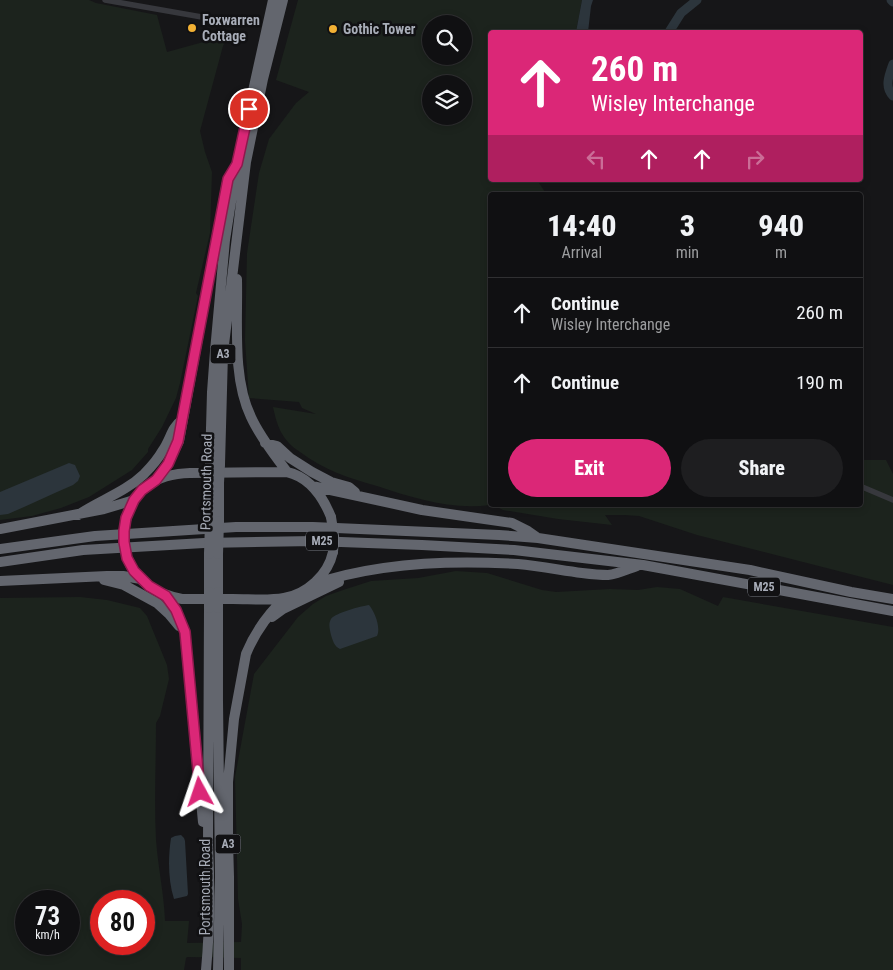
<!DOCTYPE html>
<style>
:root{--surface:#101012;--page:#1e1e20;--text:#f1f3f6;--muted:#9c9d9f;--line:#303032;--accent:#db2777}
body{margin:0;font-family:"Roboto Condensed",sans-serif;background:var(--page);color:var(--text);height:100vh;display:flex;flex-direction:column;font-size:19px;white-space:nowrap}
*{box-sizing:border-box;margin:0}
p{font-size:16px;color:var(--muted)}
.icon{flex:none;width:28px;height:28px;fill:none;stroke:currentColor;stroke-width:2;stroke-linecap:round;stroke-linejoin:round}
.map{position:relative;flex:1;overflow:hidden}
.sheet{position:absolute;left:488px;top:192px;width:375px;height:315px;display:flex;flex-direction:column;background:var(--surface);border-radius:5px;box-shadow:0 2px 8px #0003,0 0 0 1px var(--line)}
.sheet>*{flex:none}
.hud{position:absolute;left:488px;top:30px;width:375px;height:152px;border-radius:5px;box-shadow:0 2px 8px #0003,0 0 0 1px var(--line);background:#db2777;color:#fff;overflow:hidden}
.tools{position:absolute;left:422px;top:15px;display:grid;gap:10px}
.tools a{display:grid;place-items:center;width:50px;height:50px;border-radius:50%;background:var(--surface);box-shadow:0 2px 8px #0003,0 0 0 1px var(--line);font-size:25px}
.speed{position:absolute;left:15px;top:890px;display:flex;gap:10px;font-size:25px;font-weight:700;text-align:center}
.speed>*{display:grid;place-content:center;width:65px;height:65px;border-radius:50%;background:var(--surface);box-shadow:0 2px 8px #0003,0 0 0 1px var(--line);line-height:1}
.speed small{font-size:12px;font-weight:400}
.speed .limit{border:8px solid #d22;background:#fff;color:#111}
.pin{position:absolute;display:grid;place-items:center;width:42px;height:42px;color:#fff;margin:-21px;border:2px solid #fff;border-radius:50%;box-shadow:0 1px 5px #0007}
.me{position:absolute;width:55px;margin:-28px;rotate:355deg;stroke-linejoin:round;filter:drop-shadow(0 0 4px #0008)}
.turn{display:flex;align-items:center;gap:18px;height:105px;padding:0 20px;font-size:22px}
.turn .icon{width:65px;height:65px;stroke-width:2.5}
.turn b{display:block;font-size:35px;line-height:42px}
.lanes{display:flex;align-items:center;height:48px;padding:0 20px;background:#0003;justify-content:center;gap:25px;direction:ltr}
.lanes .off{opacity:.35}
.eta{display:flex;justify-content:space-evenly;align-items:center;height:85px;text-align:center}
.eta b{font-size:30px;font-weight:800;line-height:35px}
.primary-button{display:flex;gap:10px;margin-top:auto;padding:10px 20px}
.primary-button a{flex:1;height:58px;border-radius:30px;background:var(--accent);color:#fff;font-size:20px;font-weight:800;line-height:58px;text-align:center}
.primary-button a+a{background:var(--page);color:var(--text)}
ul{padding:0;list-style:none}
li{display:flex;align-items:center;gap:15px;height:70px;padding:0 20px;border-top:1px solid var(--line)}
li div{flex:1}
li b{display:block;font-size:19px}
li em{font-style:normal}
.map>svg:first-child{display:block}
</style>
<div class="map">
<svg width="893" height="970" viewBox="0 0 893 970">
<rect width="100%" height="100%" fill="#161618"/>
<path fill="#1c231d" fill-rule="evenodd" d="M0,0H89L96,3L157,15L167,52L229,35L223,46L200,131L205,152L212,172L210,233L196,293L198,296L180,383L176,398L162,427L148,449V452L132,470L89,497L61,508L32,516L0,520Z
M298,0H582L576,32H490V180H537L547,195H490V505C451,510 413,498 377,486C348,478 324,470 300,452C296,449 291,446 288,442C279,432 276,421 273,407L316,414L302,408L299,402L249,398L245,341L247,253L259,173L269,139L296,103L309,92L276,80ZM431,24H464V56H431ZM431,84H464V116H431Z
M860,460H886L893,474V585L697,535L639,516L624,515H605L612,525L558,519L503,510L493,505H860Z
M456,571L487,573L542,590L556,592L610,589L638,590L657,587L680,589L718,606L723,597L893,627V970H241V958L187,957L186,958L184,970H0V598L80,597L107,600L140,608L147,616L167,665L169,679L160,716L156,723C156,762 154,801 156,840C158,867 164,893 165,921H189L187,943L241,942L242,924L238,899L235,777L254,674L298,617L313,604L326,596L343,590L371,581L418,578ZM26,901H69V944H26ZM101,901H144V944H101Z"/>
<path fill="#2c353c" d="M582,0H593L591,6L588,32H576Z
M69,463L75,465L80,476L78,481L73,485L57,492L24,507L8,514L0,515V492Z
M369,605C375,612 381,628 377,636L340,649C334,646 333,641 331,635C330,630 328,624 331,619C335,613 361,606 369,605Z
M181,835L184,838L185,841L188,894L187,896L174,899C168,880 168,858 171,838L175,836Z"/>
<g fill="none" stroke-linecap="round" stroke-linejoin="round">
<path stroke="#2c353c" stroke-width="9" d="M891,0L893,2
M669,32L681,13L697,0
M893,64C889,75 884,87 893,96"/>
<path stroke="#37383d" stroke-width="5.5" d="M105,0L236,23
M860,486L893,500"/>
<path stroke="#63666e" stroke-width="10" d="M237,279C238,322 232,378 251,417C260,437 274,454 287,472
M265,443L277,446L290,458L312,472L331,482L349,487L355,492
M220,464L223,353L246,162L263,79L283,0
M210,465L212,392L215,351L225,240L237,164L273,0
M156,480L168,464L179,441L227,182
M312,486L422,510L512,523L528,531L538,538
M78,515C100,500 124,493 144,474C151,467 158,459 163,450C170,440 172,427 181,421
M219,521V483
M210,522V484
M125,525C132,489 155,474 190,473L287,472C309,477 323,497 331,517
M0,529L104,509L134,500
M0,549L95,536L236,527H313L499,535L538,538L750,570L851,592L893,599
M127,558C135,582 159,595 182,599C199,599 216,599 233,599C250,599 268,601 284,598C307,594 328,575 333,552
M0,562L83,550L204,543L314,541L422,545L514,550L643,565L893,611
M104,580L124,585L157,603L169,614L179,626
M0,581L107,576H123L141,579
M314,584C376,563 453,560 518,564C539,566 560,570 582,573C590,574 600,575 608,575C618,574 628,569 637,566
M209,592V554
M218,592V554
M166,595L176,610L185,631L203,822
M272,617L283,609L339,582
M206,970C210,928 210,886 208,845L209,608
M218,970L220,877L218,701V608
M229,970V877L228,841V782L234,719L246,654C255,632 268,614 285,598"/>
<path stroke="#63666e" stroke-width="10" d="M219,483L220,464
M210,484V465
M331,517L334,536L333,552
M125,525L124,542L127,558
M209,554L210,522
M218,554L219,521
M209,592V608
M218,608V592"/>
</g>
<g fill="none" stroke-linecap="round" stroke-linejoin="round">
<g stroke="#8e194d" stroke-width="12">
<path id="route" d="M200,792L185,632L176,610L166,596L149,586L134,571L127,558L124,542V531L126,518L134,500L142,490L156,480L168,464L178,441L228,179L237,164L249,109"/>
</g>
<use href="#route" stroke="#db2777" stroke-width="9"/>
</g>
<g fill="#f2b134" stroke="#111113" stroke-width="2">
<circle cx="192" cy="28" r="5"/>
<circle cx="333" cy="29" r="5"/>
</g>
<g text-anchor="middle" stroke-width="5" stroke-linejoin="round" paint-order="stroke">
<g fill="#111113" stroke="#7b7e86" stroke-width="1">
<rect x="210.5" y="344.5" width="25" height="19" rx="4"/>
<rect x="306" y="531.5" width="32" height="19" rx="4"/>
<rect x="748" y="577.5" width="32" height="19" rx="4"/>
<rect x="215.5" y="834.5" width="25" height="19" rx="4"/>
</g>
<g font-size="12" font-weight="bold" fill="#a8adb8">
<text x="223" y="358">A3</text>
<text x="322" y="545">M25</text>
<text x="764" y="591">M25</text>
<text x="228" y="848">A3</text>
</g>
<g font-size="14" font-weight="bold" fill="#a8adb8" stroke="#111113" text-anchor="start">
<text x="202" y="25">Foxwarren<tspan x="202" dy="16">Cottage</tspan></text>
<text x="343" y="34">Gothic Tower</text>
</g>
<g font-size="14" fill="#a8adb8" stroke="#111113">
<text transform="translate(206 482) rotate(-89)" y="5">Portsmouth Road</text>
<text transform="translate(205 887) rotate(-90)" y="5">Portsmouth Road</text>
</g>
</g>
</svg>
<div class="tools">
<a><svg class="icon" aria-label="search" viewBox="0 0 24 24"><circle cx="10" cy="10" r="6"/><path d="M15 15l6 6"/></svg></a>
<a><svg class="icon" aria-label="layers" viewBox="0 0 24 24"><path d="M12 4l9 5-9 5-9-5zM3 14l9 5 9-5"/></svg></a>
</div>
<div class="speed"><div>73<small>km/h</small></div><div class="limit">80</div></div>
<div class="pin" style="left:249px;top:109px;background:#d93025"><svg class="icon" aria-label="arrive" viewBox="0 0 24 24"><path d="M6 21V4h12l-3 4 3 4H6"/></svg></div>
<svg class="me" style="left:200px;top:792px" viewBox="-20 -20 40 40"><path d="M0-17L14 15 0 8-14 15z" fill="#db2777" stroke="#fff" stroke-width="4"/></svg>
<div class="hud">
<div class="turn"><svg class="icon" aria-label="ahead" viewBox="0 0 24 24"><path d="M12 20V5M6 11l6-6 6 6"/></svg><div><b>260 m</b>Wisley Interchange</div></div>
<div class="lanes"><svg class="icon off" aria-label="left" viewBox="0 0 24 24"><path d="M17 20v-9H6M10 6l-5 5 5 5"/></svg><svg class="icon" aria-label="ahead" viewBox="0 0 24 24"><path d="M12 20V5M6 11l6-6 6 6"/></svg><svg class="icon" aria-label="ahead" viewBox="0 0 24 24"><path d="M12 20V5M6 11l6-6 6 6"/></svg><svg class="icon off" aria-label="right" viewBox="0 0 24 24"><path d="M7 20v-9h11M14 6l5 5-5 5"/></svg></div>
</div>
<section class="sheet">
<div class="eta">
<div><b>14:40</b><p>Arrival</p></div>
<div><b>3</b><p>min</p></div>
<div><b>940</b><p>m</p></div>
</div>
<ul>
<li><svg class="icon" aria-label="ahead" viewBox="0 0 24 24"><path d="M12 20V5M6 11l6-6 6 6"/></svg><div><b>Continue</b><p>Wisley Interchange</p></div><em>260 m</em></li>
<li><svg class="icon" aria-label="ahead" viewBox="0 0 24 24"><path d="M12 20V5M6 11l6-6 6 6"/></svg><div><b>Continue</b></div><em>190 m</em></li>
</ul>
<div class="primary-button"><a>Exit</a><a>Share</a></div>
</section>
</div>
